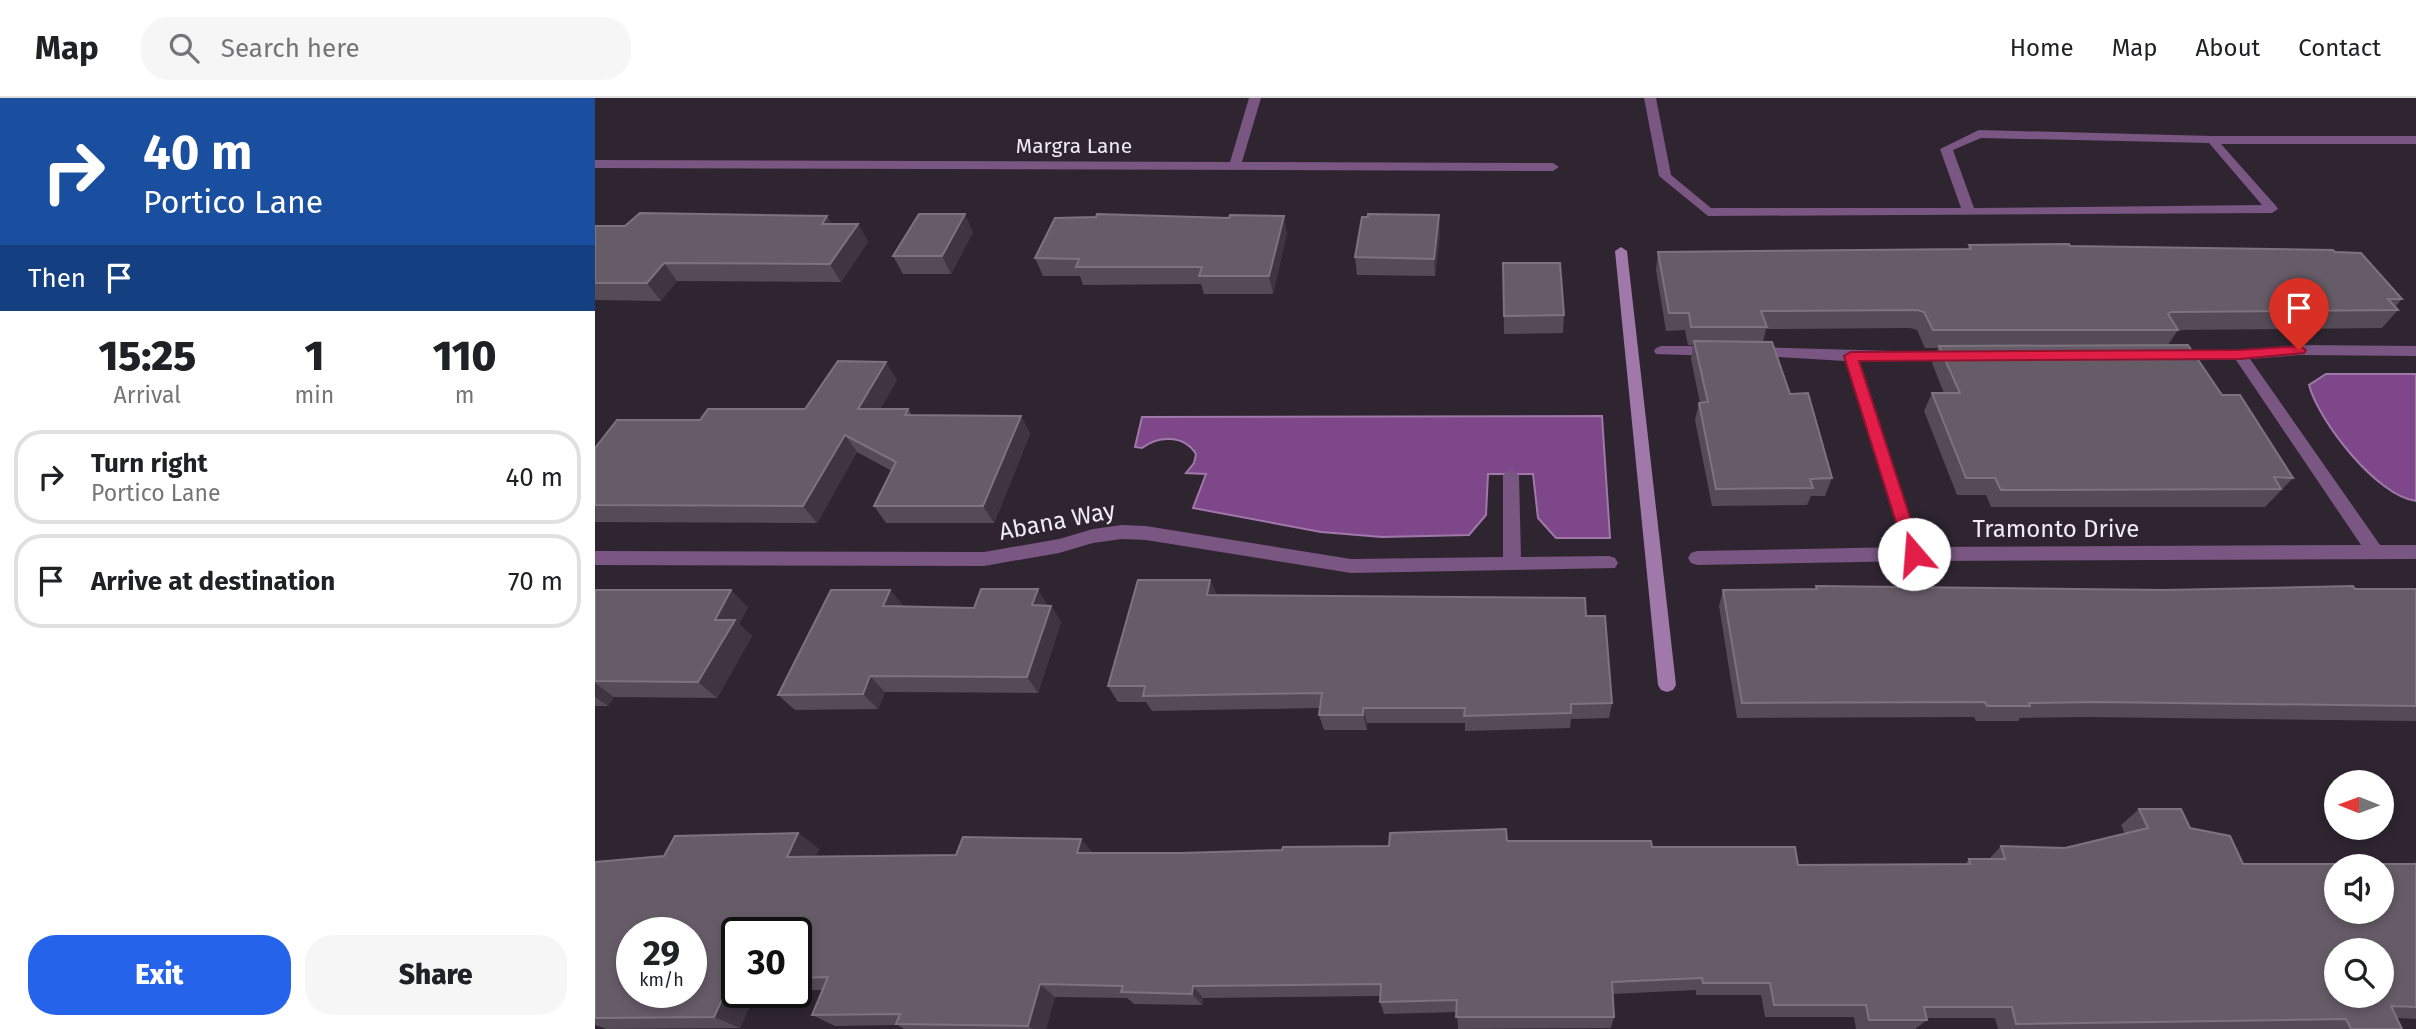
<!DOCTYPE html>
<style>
:root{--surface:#fff;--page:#f6f6f6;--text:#202124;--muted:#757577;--line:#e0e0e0;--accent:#2563eb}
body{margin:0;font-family:"Fira Sans",sans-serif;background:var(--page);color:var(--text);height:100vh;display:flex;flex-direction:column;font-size:26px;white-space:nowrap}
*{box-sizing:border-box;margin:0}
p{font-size:23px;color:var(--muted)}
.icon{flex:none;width:38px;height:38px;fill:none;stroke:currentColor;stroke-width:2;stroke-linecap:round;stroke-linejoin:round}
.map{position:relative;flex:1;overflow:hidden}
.details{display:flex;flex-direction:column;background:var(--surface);width:595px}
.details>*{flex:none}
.hud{background:#1a4fa0;color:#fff;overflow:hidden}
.needle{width:46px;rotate:271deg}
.controls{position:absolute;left:1729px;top:672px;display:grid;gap:14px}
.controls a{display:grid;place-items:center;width:70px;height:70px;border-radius:50%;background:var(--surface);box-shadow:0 4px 10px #0003;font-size:35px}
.speed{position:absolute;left:21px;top:819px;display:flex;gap:14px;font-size:35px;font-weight:700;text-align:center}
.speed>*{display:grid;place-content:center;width:91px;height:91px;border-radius:50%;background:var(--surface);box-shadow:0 4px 10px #0003;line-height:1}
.speed small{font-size:18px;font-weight:400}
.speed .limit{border:4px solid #111;border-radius:10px;background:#fff;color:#111}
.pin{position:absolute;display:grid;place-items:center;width:60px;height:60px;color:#fff;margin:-72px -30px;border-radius:50% 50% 50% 0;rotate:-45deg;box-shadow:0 0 7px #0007}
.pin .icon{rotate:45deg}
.me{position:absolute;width:77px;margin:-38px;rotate:342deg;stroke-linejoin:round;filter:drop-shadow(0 0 5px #0008)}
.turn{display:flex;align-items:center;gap:24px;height:147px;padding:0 28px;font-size:32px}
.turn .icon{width:91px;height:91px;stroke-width:2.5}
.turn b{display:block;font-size:49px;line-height:60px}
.then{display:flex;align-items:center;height:66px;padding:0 28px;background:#0003;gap:14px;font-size:26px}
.eta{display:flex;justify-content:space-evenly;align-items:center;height:119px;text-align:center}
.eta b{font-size:42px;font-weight:800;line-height:49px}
.button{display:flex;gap:14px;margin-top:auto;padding:14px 28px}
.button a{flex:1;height:80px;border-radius:28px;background:var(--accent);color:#fff;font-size:28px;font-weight:800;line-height:80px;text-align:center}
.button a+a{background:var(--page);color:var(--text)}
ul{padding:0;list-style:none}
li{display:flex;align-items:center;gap:21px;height:94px;margin:0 14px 10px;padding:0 14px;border:4px solid var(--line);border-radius:28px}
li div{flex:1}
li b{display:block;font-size:26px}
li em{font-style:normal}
header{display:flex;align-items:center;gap:42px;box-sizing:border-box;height:98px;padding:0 35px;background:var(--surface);border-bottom:2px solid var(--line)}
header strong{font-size:33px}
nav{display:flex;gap:38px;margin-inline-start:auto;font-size:24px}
.search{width:490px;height:63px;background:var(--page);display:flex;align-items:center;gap:18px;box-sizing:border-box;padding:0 24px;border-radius:28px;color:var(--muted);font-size:26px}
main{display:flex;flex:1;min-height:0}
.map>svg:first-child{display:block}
</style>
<header>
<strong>Map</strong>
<div class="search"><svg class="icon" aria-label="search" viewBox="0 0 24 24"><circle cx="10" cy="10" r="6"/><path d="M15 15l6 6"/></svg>Search here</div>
<nav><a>Home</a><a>Map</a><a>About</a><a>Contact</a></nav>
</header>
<main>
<section class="details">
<div class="hud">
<div class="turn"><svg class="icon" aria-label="right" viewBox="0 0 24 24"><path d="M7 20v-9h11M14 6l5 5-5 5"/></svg><div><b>40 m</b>Portico Lane</div></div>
<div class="then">Then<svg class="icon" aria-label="arrive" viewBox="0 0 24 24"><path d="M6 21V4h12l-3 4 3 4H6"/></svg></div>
</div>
<div class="eta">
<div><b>15:25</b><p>Arrival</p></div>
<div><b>1</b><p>min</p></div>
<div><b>110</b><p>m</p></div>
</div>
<ul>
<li><svg class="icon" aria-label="right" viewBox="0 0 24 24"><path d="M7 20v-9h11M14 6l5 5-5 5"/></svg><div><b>Turn right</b><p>Portico Lane</p></div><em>40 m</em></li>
<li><svg class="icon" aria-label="arrive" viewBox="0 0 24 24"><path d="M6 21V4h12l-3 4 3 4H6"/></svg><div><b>Arrive at destination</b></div><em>70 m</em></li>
</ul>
<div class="button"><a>Exit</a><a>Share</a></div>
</section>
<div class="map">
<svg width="1821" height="931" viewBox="0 0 1821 931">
<rect width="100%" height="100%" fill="#2e2531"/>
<path fill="#7e478a" stroke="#a078aa" stroke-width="2" d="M1731,276H1821V403C1782,398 1724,324 1714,287Z
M1007,318L1015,440H961L943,420L938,376H893L891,417L874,437L787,439L726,434L598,410L611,376L591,375L599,365L601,356C589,337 564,337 547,350L540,349L547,319Z"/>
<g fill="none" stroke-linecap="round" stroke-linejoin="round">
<path fill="#a078aa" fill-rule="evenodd" d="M1026,149L1032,153L1081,587L1078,592L1072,594L1066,592L1063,587L1020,153Z"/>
<path fill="#7a5682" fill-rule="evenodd" d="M654,0H666L647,64L958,65L964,69L958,73L0,70V62L635,64Z
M1049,0H1061L1076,77L1116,110H1366L1345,51L1384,32L1617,38H1821V46H1626L1681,108L1683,111L1677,115L1113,118L1064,78ZM1386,40L1614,45L1667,107L1379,110L1358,52Z
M1705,247L1821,248V258L1705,257L1655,261L1785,447H1821V461L1319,463L1102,467L1096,465L1093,460L1096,455L1102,453L1308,449L1250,263L1152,257L1150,254L1157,249L1369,255L1371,258L1369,261L1364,263H1265L1325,449L1766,447L1641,262H1577L1570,257L1577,252H1645Z
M1066,248H1119L1126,253L1119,258L1061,256L1059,253L1061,250Z
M916,371L924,377L926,459L1014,458L1020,460L1023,465L1020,470L756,475L551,442L527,441L498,445L464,455L389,468L0,467V453L389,454L464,441L498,431L527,427L551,428L756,461L908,459V377Z"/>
</g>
<path fill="#554b57" d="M232,118L237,126H263L273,144L246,184L82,183L66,203L0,202V128H30Z
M378,134L356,176H308L298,158Z
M692,135L678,196H609L606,186L488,187L485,178H448L440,160Z
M845,135L840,178L762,177L760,159Z
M1374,147L1740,154L1807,201L1800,209L1803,212L1787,230L1583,232L1573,247L1627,297L1698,380L1670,409H1396L1391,397H1362L1329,313L1337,295H1349L1337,265L1343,250H1330L1322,232L1315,230L1171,231L1168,244L1237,380L1230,398H1216L1212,407L1117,408L1100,322L1104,305H1105L1096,261L1098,247H1093L1090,232L1071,233L1061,172L1063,154L1373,151Z
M908,165L969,217L968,235L909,236Z
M302,282L285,311H313L317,317L426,318L435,336L399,425H291L279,408L297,373L262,354L222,425L0,424V350L210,311Z
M615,482L622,497L991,518L1017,605L1014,620L976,621L975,630L870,633V625H772V632H729L724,617L725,610L557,613L551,604H523L513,588Z
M1221,488L1569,492L1821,491V623L1489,619L1425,620L1423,623H1381L1379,619L1142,620L1124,508L1128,492L1220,491Z
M0,492L153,509L144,526L157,538L122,600L19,599L13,608H0Z
M295,492L308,508L379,510L456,508L466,524L443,595L290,594L283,611L200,612L183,597Z
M1544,711L1595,730L1648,766H1816L1821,764V921L1802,920L1807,931H1403L1400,920H1332V922L1320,931H1261L1259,919H1170L1166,897H1101V892L1017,896L1019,919L1016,930L863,931L862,914L789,916L785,904V898L608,900L607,907L539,906L532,900L460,899L451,931H309L303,927L240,928L217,917L228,892H201V835H142V894H161L145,930L12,931L0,927V764L69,758L203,735L224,751L221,758L497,755H586L687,752L912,743L1057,749L1203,767L1370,766L1374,761H1394L1406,748L1470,750L1530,736L1526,727Z"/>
<path fill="#3e3541" d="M370,116L378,134L356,176L347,158Z
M844,117L845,135L840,178L839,161Z
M232,118L243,135L227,126Z
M689,118L692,135L678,196L674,178Z
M263,126L273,144L246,184L235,166Z
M69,165L82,183L66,203L52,185Z
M291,264L302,282L275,329L263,311Z
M426,318L435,336L399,425L388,408Z
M250,337L262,354L222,425L208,408Z
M615,482L622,498L612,497Z
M443,491L453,508L437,507Z
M136,492L153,509L144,526L157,538L122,600L103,584L120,522Z
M295,492L308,508H288Z
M456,508L466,524L443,595L432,579Z
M275,578L290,594L283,611L268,596Z
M0,585L19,599L13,608L0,599Z
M768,610L772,625V632L768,617Z
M203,735L224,751L214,774L192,759Z
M486,741L499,756L482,755Z
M137,880L142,883V894H161L145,930L119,919Z
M445,886L460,899L451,931H438L433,928Z
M598,888L608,900L607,907L597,896Z"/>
<path fill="#665c68" stroke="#7b737d" stroke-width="2" fill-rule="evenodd" d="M45,115L232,118L227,126H263L235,166L69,165L52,185H0V128H30Z
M324,116H370L347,158H298Z
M502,116L634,120L635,117L689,118L674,178H604L607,169H481L484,161L440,160L460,120L501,119Z
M773,116L844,117L839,161L760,159L767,119H773Z
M1474,146L1475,148L1738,152L1740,154L1766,155L1807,201H1793L1803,212L1576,214L1573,216L1583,232H1338L1329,214L1322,212L1166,213L1172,229H1096L1094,215H1074L1063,154L1376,151L1374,147Z
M908,165H965L969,217L909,218Z
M1099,243L1177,244L1195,296L1213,295L1237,380L1215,381L1218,390L1121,391L1104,305L1113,304Z
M1593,247L1627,297H1645L1698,380L1679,379L1686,391L1406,392L1400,380H1371L1337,295H1365L1344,248Z
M243,263L291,264L263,311H313L310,317L426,318L388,408H279L301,364L250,337L208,408L0,407V350L22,322H105L113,311H210Z
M543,482H615L612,497L990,500L991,518H1010L1017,605L976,606V615L869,618L870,610H768V617H724L727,595L548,598L550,588H513Z
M1221,488L1569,492L1758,488L1760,491H1821V608L1503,604L1434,605L1435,608H1392L1390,604L1147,605L1128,492L1222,491Z
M386,491H443L437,507L456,508L432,579L275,578L268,596L183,597L236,492H295L288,508L379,510Z
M0,492H136L120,522H140L103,584L0,583Z
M1544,711H1586L1595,730L1635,738L1648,766H1821V909L1796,908L1807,931H1756L1751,921L1421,926L1417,909H1329L1332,922H1274L1271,907H1179L1175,885H1108L1107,880L1017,884L1019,919H861L862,902L785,904L786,886L598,888L597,896L526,894L528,888L445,886L433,928L301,926L305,916L217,917L233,879L201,880V835H142V880H137L119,919L0,920V764L69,758L80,738L203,735L192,759L361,757L368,739L486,741L482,755H586L687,752L688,749L794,748L795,735L911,731L912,743H1056L1057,749H1200L1203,767L1375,766L1374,761H1410L1406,748L1470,750L1553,730ZM1741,768H1787V814H1741ZM37,835H96V894H37ZM1741,852H1787V898H1741Z"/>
<path fill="#e11d48" stroke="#92132f" stroke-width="2" d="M1704,248L1711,252L1709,255L1645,261L1264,263L1327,456L1319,462L1311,456L1249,258L1256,254L1645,252Z"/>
<g text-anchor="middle" stroke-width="5" stroke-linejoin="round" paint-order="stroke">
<g font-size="21" fill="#f1ebf3" stroke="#2e2531">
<text x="479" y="55">Margra Lane</text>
</g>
<g font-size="24" fill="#f1ebf3" stroke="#2e2531">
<text transform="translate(462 423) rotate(-11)" y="8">Abana Way</text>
<text x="1461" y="439">Tramonto Drive</text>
</g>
</g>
</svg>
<div class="controls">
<a><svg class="needle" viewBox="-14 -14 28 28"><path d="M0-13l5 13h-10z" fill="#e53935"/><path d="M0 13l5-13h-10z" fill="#757577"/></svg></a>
<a><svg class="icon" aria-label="sound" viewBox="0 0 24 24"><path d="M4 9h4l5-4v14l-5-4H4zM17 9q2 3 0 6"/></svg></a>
<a><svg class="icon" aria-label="search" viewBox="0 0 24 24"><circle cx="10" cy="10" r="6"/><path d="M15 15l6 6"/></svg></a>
</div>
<div class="speed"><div>29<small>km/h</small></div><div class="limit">30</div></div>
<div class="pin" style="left:1704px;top:252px;background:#d93025"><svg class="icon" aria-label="arrive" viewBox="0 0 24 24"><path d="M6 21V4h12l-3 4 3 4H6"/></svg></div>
<svg class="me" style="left:1319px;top:456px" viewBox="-20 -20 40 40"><circle r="19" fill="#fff"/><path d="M0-13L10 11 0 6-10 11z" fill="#e11d48"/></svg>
</div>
</main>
